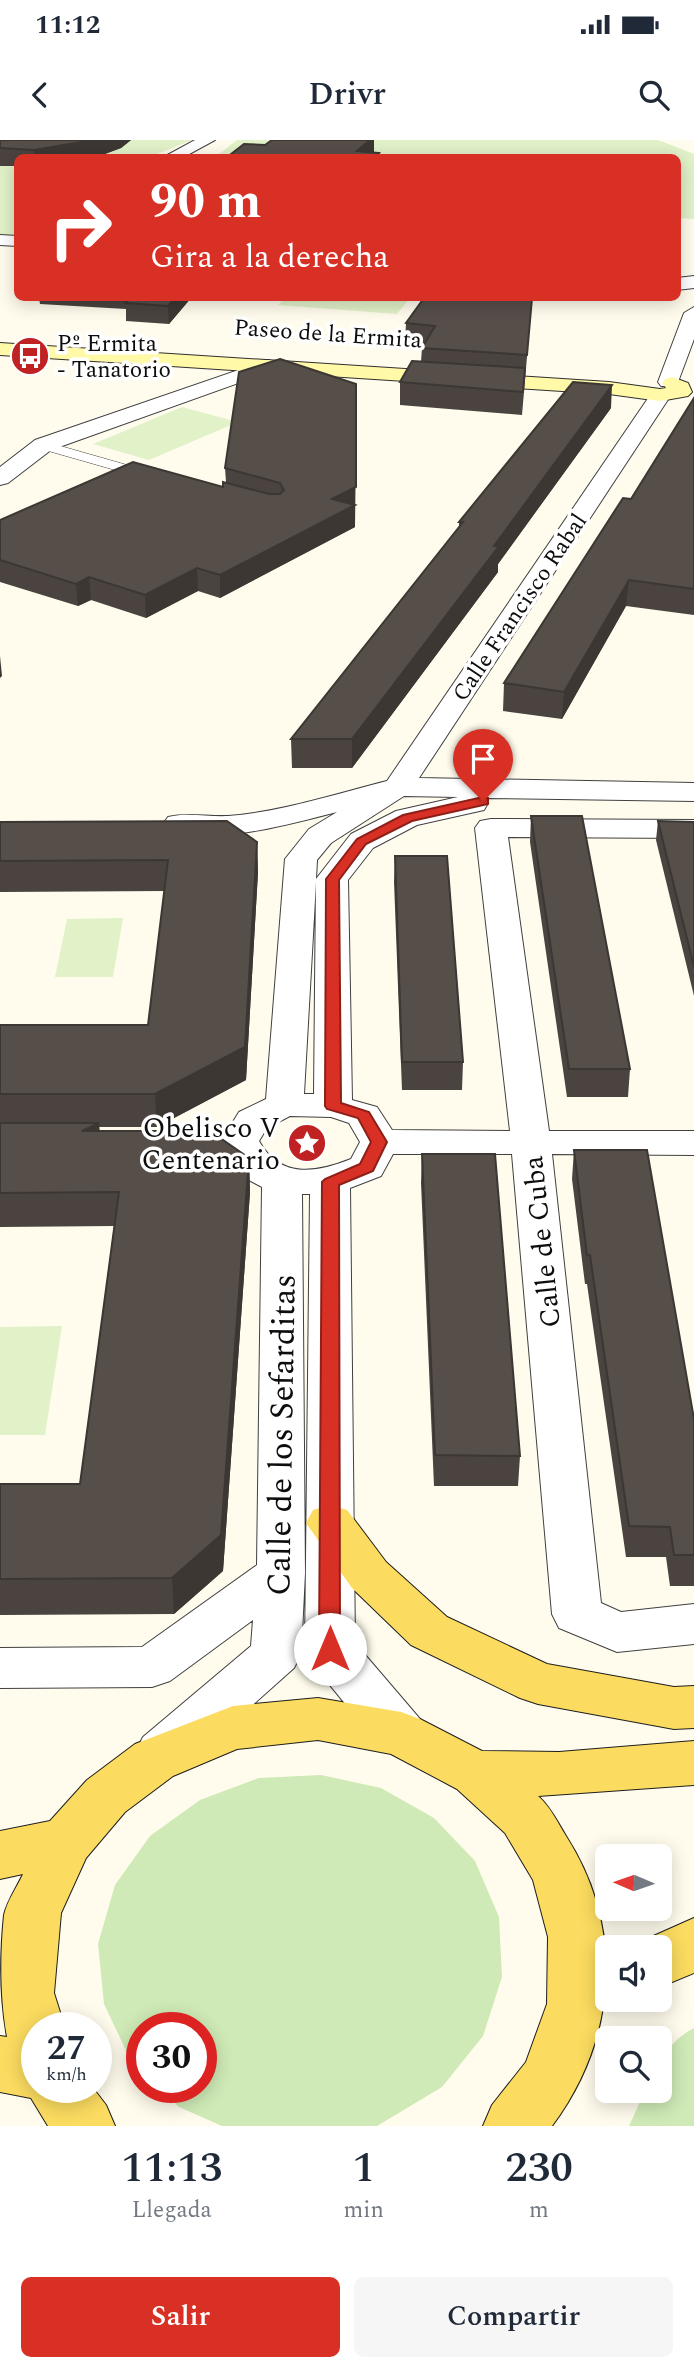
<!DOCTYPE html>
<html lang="es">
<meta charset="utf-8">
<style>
:root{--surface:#fff;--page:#f6f6f7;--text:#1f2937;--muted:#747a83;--accent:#d93025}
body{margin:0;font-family:Spectral,serif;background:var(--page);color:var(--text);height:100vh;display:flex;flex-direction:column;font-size:26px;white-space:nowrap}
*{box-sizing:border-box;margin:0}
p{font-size:23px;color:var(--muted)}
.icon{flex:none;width:38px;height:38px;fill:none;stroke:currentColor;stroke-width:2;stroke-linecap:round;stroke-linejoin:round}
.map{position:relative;height:1986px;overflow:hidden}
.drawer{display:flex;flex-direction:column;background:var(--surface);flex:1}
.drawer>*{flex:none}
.hud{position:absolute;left:14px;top:14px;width:667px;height:147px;border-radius:10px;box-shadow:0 4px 18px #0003;background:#d93025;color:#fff;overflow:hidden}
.needle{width:46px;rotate:272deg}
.controls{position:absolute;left:595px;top:1704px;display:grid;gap:14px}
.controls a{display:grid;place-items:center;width:77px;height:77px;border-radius:10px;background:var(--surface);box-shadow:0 4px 18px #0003;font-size:35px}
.speed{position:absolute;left:21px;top:1872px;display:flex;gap:14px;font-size:35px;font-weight:700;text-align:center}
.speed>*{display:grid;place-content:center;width:91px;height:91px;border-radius:50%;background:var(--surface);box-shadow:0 4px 18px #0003;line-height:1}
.speed small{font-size:18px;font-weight:400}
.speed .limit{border:10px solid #d22;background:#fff;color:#111}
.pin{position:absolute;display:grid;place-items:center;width:60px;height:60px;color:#fff;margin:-72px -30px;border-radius:50% 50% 50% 0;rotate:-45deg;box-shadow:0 0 7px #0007}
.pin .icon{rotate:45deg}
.me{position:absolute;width:77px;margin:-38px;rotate:0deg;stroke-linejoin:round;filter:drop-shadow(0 0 5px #0008)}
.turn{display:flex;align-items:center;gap:24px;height:147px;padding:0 21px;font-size:32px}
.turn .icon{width:91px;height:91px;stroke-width:2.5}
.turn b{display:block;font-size:49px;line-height:60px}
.eta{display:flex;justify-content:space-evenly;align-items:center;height:119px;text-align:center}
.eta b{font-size:42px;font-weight:600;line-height:49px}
.button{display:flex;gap:14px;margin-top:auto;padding:14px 21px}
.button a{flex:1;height:80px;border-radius:10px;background:var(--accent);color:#fff;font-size:28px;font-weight:600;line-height:80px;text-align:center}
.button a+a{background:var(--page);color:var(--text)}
.status{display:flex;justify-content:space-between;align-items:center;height:49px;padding:0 35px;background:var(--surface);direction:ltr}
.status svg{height:19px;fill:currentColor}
header{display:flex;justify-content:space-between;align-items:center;height:91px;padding:0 21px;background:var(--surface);font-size:32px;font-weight:600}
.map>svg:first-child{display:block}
</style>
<div class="status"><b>11:12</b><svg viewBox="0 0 49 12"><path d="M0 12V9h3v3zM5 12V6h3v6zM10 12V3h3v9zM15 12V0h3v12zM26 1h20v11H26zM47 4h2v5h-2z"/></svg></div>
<header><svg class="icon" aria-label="back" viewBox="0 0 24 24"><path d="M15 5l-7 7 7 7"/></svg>Drivr<svg class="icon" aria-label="search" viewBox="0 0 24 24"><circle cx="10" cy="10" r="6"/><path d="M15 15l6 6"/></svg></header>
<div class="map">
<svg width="694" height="1986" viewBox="0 0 694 1986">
<rect width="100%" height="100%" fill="#fffced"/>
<path fill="#cfeab6" d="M321,1635L381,1648L434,1678L475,1721L499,1777L502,1837L483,1896L442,1947L377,1986H222L179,1967L159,1948H201V1888H142V1932L131,1921L104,1864L98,1804L115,1745L150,1696L200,1660L259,1638Z
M694,1888V1986H629L645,1951H660C660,1920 666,1903 694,1888Z"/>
<path fill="#e1f1c8" d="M0,0H192L149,17L18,18L17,96H0Z
M237,0H658L694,14V79L677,78V18H214Z
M285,158H410L397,174L278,165Z
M182,267L238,282L149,320L93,304Z
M123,778L113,837H55L67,779Z
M62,1186L45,1295H0V1187Z"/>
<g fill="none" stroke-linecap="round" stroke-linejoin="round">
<g stroke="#404040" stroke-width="1">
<path id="service" d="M43,301L155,333L157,336L150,340L38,308V302Z"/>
</g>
<g stroke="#404040" stroke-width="2">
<path id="minor" d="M195,0H215L182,18H162Z
M0,95L18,96V106L0,105Z
M694,136V148L677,150V138Z
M694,167V199L678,242L675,246H661L658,242L684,173Z
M268,220L275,222L278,226L275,230L51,310L8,343L0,345V327L35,300Z
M660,249L667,251L671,255L419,638L694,643V661L485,658L488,663L484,670L417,685L373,708L348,740L352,960L377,967L392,990L510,991L475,688L480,681L491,679L694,680V698L508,697L549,991H694V1015L552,1014L601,1463L621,1472L694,1464V1504L617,1512L559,1488L552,1474L512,1014H393L381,1036L350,1048L355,1503L420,1579L427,1594L420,1609L401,1616L382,1609L312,1523L305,1509L310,1054H302L305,1433L301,1514L294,1528L181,1629L162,1635L143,1629L135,1613L143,1597L251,1506L253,1480L170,1541L152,1547L0,1548V1508L142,1507L257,1425L262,1047L239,1035L221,1001L239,972L266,959L285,719L309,689L337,672C285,685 222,704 168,691L163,684L168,677C188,672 207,677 228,676C281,672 335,654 387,641L653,251ZM404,656L458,657L396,671L351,694L316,739L317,720L331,703ZM316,742L314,954H304ZM290,976L331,977L349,983L360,1002L351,1019C316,1033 280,1039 259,1001L267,988Z"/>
</g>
<g stroke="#2f2f2f" stroke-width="2">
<path id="secondary" d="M0,203L609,242L660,249L666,248L662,243L665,239L672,237L688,243L692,252L688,256L660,261L609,254L0,215Z"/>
</g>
<g stroke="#1e1e1e" stroke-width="2">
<path id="primary" d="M330,1365L347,1370L386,1422L447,1477L547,1524L674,1547L694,1546V1588L674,1589L538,1564L520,1558L411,1505L352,1448L306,1383L313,1370Z
M318,1558L401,1572L420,1579L482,1611L559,1612L694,1601V1645L538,1656C550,1666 558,1683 566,1696C625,1788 617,1899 552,1986H483L492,1965L526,1922L547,1864L548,1797L533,1740L505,1693L457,1649L391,1614L318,1600L237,1609L173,1636L125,1672L86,1718L61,1773L54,1853L65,1888H37V1948H93L106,1965L115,1986H48L31,1958L0,1952V1896L7,1897C0,1859 0,1814 4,1775C7,1761 17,1747 23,1734L0,1739V1691L50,1681L87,1640L135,1604L233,1566Z
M694,1778V1833L660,1847V1808H637L640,1802Z"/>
</g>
<use href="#service" fill="#fff" fill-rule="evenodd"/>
<use href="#minor" fill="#fff" fill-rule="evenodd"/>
<use href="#secondary" fill="#fff9a8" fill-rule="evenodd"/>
<use href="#primary" fill="#fbdc60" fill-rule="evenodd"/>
</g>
<path fill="#4a433f" d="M0,0H131L121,8L94,18H18V26H0Z
M39,158H191L169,184L126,181V169L40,164Z
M531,170L522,275L400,265V242L421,222L422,208L424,203L405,202L406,183Z
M356,244L355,387L220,458L198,451L146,478L91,460L78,466L0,442V380L223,347L226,342L225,328Z
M694,258V475L626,466L562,579L503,571L504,543L631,359Z
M611,268L498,424V432L352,628H292L291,599L459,388V382Z
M531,676L630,929L628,957H567L530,702Z
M658,681L694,682V856L656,700Z
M0,682L257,702L258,732L246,940L157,987H99V991L249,1018L250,1052L223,1431L174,1474L0,1475V1344H80L114,1086L0,1087V885H148L164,751L0,752Z
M395,716L463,922L462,950H402L394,742Z
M574,1010L694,1279V1446H670L666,1417H626L587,1144H585L572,1039Z
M422,1014L520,1316L518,1346H434L421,1043Z"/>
<path fill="#3c3733" d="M93,0H131L121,8L94,18H35L34,10Z
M370,0H374V14L357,11Z
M175,158H191L169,184L168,166Z
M356,244L355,387L220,458V435L332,359Z
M612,245L611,268L498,424V432L352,628V599Z
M197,428L198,451L146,478L145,455Z
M89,437L91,460L78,466L76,444Z
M629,440L626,466L562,579L564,552Z
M0,516L2,536L0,538Z
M257,702L258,732L246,940L157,987L155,954Z
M99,983L102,1016L82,991Z
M249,1018L250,1052L223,1431L174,1474L172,1438Z"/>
<path fill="#564e49" stroke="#3c3733" stroke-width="2" d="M0,0H93L34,10L0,8Z
M272,0H370L357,11L379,13L374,18H226L244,4L265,5Z
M130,158H175L168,166L125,163Z
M424,158H532L527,215L422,208L435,186L406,183Z
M280,219L356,244V347L332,359L355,365L220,435L197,428L145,455L89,437L76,444L0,420V380L133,322L223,347V342L269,354H280L284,350L280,343L225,328L239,232Z
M412,221L525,228L523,252L400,242Z
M573,242L612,245L494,406H499L352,599H291L463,382H459Z
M694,258V449L629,440L564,552L504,543L623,358L631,359Z
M531,676H582L630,929H569Z
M227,681L257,702L245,907L155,954H0V885H148L168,720L0,721V682Z
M658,681L694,682V827Z
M395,716H447L463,922H402Z
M0,983H99L82,991H210L249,1018L221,1395L172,1438L0,1439V1344H80L119,1052L0,1053Z
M574,1010H647L694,1279V1415H674L670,1387L629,1386L590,1115H587Z
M422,1014H495L520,1316L435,1315Z"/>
<path fill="#d93025" stroke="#8d1f18" stroke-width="2" d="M483,657L488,658V664L412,681L366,704L339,740L341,963L369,972L387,1002L373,1031L339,1045L340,1509L337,1515L330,1518L322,1515L319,1509L322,1042L325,1039L360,1024L371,1002L358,978L327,969L325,966L326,739L357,699L403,675Z"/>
<defs>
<g id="bus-disc" transform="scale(2.0125)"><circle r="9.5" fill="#c02223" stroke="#fff"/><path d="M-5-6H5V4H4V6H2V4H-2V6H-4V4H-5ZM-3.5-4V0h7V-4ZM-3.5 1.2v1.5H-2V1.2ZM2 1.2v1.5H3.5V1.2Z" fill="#fff"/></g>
<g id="sight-disc" transform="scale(2.0125)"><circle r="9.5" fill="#c02223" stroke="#fff"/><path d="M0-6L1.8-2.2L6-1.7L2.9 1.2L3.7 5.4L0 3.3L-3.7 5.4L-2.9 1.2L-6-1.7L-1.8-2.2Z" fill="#fff"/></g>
</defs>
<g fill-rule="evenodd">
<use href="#bus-disc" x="30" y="216"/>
<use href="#sight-disc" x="307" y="1003"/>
</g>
<g text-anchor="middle" stroke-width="7" stroke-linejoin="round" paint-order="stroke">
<g font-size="23" fill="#0d0d0d" stroke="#fff">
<text transform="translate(328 193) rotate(4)" y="8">Paseo de la Ermita</text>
<text transform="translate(519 467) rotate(-56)" y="8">Calle Francisco Rabal</text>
</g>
<g font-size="23" fill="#0d0d0d" stroke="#fff" text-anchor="start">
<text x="57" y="211">Pº Ermita<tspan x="57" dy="26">- Tanatorio</tspan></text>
</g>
<g font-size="28" fill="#0d0d0d" stroke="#fff" text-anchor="end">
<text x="280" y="997">Obelisco V<tspan x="280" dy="32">Centenario</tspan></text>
</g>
<g font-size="28" fill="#0d0d0d" stroke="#fff">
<text transform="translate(541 1102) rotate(-96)" y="10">Calle de Cuba</text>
</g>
<g font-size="33" fill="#0d0d0d" stroke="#fff">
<text transform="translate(280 1295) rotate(-89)" y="12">Calle de los Sefarditas</text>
</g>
</g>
</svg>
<div class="controls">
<a><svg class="needle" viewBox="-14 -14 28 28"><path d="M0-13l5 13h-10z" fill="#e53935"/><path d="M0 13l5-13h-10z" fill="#747a83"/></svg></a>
<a><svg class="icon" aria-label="sound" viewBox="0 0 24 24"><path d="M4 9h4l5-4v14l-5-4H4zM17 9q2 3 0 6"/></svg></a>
<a><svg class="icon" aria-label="search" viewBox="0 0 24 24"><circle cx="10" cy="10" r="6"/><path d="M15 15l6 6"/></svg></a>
</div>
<div class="speed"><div>27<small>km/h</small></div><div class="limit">30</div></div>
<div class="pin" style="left:483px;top:661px;background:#d93025"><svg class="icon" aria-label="arrive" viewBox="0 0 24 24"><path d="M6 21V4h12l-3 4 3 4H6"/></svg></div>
<svg class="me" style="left:330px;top:1509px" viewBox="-20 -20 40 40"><circle r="19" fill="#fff"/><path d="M0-13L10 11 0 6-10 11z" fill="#d93025"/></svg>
<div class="hud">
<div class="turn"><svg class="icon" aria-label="right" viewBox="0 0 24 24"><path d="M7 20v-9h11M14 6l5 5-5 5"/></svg><div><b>90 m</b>Gira a la derecha</div></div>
</div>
</div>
<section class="drawer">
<div class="eta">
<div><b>11:13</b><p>Llegada</p></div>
<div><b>1</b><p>min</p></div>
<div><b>230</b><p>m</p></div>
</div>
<div class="button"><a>Salir</a><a>Compartir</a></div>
</section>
